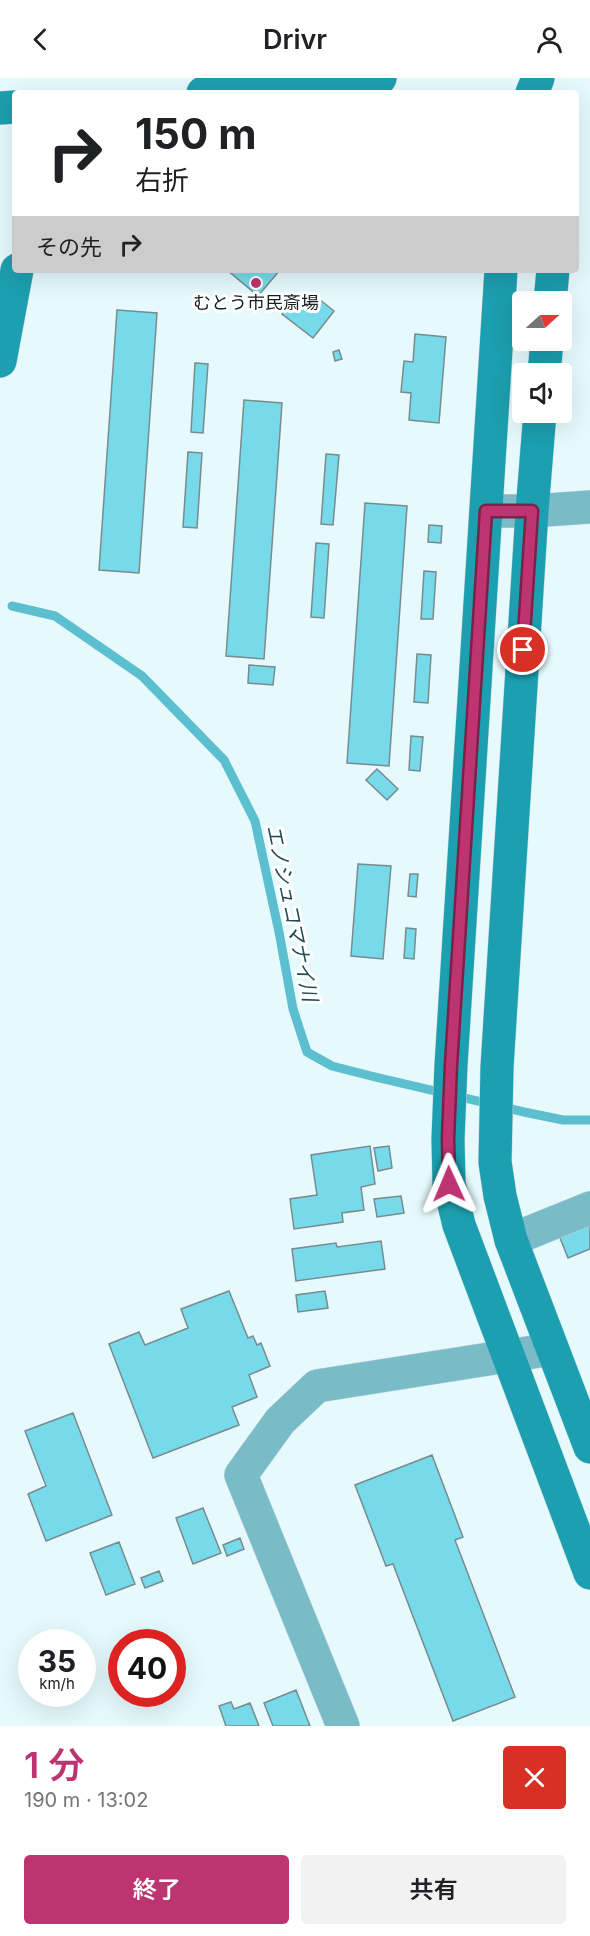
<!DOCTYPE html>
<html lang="ja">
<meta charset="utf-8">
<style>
:root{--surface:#fff;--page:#f2f2f2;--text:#202124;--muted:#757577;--accent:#be3470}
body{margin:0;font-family:Inter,"Noto Sans JP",sans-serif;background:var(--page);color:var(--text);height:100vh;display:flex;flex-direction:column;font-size:22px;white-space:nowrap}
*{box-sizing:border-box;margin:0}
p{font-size:20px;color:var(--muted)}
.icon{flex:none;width:33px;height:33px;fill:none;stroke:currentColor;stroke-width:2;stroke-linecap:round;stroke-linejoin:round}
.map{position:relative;height:1648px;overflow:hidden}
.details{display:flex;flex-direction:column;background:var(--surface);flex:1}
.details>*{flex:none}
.top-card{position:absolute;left:12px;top:12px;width:567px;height:183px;border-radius:6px;box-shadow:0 6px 24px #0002;background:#fff;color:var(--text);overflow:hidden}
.needle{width:39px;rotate:69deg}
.buttons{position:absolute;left:512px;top:213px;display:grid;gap:12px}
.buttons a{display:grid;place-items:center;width:60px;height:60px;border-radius:6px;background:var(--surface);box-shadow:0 6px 24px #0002;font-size:30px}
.speed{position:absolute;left:18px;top:1551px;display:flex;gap:12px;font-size:30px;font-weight:700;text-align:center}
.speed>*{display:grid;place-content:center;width:78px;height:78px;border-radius:50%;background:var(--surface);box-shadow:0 6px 24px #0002;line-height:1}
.speed small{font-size:15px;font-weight:400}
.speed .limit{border:9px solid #d22;background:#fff;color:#111}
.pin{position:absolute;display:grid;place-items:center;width:51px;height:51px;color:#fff;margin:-26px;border:3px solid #fff;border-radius:50%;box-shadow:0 2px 6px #0007}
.me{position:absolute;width:66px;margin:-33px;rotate:359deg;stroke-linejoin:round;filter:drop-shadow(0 0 4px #0008)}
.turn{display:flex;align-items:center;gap:21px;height:126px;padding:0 24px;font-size:27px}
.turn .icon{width:78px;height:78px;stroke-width:2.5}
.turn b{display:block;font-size:42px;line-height:51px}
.then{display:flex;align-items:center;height:57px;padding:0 24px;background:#0003;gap:12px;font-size:22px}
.round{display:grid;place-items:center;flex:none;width:63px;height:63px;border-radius:6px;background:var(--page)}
.summary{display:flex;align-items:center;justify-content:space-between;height:102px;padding:0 24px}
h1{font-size:36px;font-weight:600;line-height:45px;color:var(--accent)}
.primary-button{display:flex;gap:12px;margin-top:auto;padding:12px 24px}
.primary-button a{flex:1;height:69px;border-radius:6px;background:var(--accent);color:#fff;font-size:24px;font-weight:600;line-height:69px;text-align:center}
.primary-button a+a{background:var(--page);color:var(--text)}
header{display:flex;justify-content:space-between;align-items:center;height:78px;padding:0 24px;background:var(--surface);font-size:27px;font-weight:600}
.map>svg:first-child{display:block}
</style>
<header><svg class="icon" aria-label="back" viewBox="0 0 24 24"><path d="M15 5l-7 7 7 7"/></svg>Drivr<svg class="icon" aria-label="person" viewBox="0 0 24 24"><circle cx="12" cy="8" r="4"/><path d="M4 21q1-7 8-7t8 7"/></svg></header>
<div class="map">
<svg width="590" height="1648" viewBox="0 0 590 1648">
<rect width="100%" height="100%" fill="#e6fafd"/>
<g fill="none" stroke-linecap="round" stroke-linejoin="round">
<path stroke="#5bbfcf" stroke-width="9" d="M12,528L55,538L142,598L224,682L255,743L279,854L293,931L307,974L332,988L371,998L524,1034L563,1042H590"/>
</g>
<path fill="#77daea" stroke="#788b8e" stroke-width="1.5" d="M227,192H280L258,218Z
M314,217L334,233L313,260L282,236L294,220L305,229Z
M117,232L157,235L139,495L99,492Z
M415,256L446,259L439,345L409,342L411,315L401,314L404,283L413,284Z
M339,272L342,281L335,283L333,274Z
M195,285L208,286L203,355L191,354Z
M244,322L282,325L264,581L226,578Z
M188,374L202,375L197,450L183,449Z
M326,376L339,377L333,447L321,446Z
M365,425L407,428L389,688L347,685Z
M429,447L442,448L441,465L428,464Z
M316,465L329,466L324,540L311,539Z
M424,493L436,494L433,541H421Z
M417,576L431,577L428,625L414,624Z
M249,587L275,589L273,607L248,605Z
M411,658L423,659L420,693L409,692Z
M377,691L398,711L387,722L366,702Z
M358,786L391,788L383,881L351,878Z
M410,796H418L416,819L408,818Z
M406,850L416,851L414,881L404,880Z
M370,1068L375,1106L361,1109L364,1132L342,1135L343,1144L294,1151L290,1121L317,1117L311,1077Z
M389,1068L392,1090L378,1093L374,1070Z
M401,1118L404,1135L377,1139L374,1121Z
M590,1143V1171L568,1180L558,1155Z
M381,1163L385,1191L296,1203L292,1171L336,1165L337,1169Z
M229,1213L248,1260L253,1258L257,1267L261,1265L270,1288L249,1297L257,1319L232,1329L239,1347L153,1380L109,1266L139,1254L145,1267L188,1250L181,1231Z
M325,1213L328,1230L298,1234L296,1217Z
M73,1335L112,1437L46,1463L28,1416L46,1408L25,1353Z
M432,1377L463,1459L455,1462L515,1619L453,1643L393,1486L386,1488L355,1407Z
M203,1430L221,1475L193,1486L176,1440Z
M240,1460L244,1471L227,1478L223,1467Z
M119,1464L135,1506L106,1517L90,1475Z
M159,1493L163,1503L145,1510L141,1500Z
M296,1612L310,1648H273L264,1625Z
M231,1624L234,1631L250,1625L259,1648H226L219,1628Z"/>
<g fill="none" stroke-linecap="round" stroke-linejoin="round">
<g stroke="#c5d7da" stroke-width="34">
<path id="street" d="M486,433H532L590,429
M511,1162L590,1130
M343,1648L241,1397L280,1343L317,1308L552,1271"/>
</g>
<g stroke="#c5d7da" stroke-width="34">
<path id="secondary" d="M203,15L380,0
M532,15L538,0
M0,30L15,29
M501,192L451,987L448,1061L449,1106L459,1147L590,1495
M550,224L553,192
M0,283L17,192
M544,296L547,262
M540,334L532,433L497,989L495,1084L500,1118L511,1162L590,1369"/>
</g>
<use href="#street" stroke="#79bcc7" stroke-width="33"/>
<use href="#secondary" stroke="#1c9fb0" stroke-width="33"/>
</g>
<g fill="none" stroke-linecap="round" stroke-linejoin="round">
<g stroke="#7c2249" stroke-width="15">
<path id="route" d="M449,1106L448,1061L451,987L486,433H532L523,572"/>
</g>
<use href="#route" stroke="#be3470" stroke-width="10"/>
</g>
<circle fill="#be3470" stroke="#fff" stroke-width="2" cx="256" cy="205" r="6"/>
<g text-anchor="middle" stroke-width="6" stroke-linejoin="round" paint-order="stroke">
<g font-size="18" fill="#171f20" stroke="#fff">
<text x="256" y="231">むとう市民斎場</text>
</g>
<g font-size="20" font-style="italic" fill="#204d54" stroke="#fff">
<text transform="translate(292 835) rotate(78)" y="7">エノシュコマナイ川</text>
</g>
</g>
</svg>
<div class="buttons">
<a><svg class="needle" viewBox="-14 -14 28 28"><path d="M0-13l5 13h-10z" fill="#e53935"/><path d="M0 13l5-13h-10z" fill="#757577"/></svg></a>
<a><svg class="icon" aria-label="sound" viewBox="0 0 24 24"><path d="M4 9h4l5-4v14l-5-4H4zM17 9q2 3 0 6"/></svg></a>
</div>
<div class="speed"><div>35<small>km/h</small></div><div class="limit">40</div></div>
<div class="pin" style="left:523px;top:572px;background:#d93025"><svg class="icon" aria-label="arrive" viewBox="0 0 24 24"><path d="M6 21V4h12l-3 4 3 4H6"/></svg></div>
<svg class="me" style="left:449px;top:1106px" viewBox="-20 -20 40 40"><path d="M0-17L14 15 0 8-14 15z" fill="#be3470" stroke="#fff" stroke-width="4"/></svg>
<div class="top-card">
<div class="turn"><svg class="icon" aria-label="right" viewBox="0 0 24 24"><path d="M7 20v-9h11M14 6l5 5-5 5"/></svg><div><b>150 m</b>右折</div></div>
<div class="then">その先<svg class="icon" aria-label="right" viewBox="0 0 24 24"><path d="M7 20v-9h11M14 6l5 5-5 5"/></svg></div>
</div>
</div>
<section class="details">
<div class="summary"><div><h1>1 分</h1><p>190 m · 13:02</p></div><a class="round" style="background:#d93025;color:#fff"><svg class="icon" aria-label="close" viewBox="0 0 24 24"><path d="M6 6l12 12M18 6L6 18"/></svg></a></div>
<div class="primary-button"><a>終了</a><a>共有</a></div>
</section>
